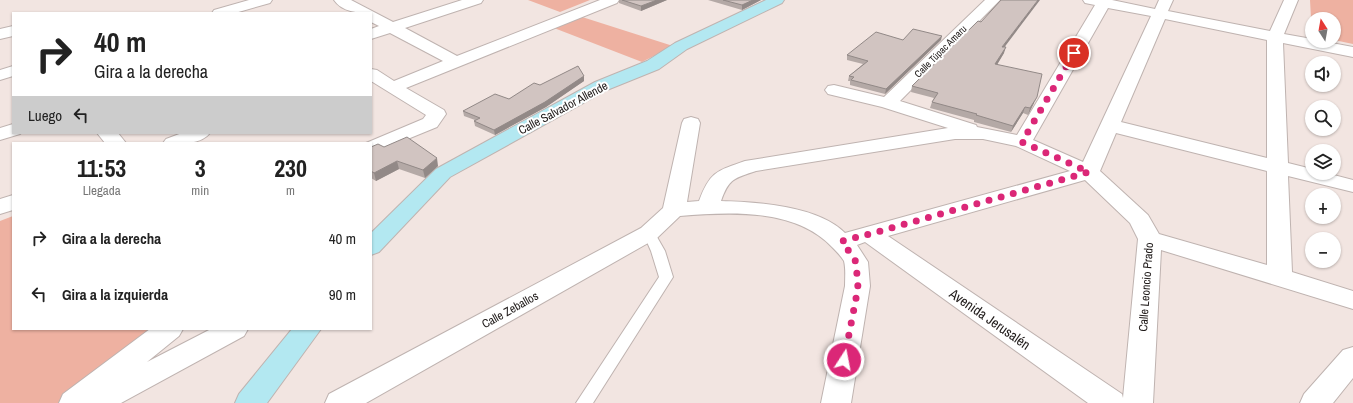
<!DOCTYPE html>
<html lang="es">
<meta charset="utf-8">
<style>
:root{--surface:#fff;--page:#f2f2f2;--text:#222;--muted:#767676}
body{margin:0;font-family:"Archivo Narrow",sans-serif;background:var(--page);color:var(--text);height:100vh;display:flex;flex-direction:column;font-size:15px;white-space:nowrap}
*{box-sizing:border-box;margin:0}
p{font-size:13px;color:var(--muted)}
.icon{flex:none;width:22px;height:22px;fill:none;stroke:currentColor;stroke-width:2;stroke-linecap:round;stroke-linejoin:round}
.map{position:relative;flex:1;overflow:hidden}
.drawer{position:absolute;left:12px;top:142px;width:360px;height:188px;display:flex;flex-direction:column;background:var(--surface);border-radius:0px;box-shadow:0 1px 3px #0004}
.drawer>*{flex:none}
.hud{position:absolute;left:12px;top:12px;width:360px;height:122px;border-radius:0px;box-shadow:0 1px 3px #0004;background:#fff;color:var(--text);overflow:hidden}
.needle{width:26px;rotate:349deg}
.controls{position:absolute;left:1305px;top:12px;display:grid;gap:8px}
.controls a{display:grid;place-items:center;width:36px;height:36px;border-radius:50%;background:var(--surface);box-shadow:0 1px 3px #0004;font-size:20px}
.pin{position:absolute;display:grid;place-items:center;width:34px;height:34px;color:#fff;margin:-17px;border:2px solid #fff;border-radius:50%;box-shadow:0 1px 4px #0007}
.me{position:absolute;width:44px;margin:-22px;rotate:11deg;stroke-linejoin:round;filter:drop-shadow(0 0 3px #0008)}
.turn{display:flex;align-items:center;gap:14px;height:84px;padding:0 16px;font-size:18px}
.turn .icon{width:52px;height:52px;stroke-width:2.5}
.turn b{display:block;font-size:28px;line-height:34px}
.then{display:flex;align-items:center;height:38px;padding:0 16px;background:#0003;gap:8px;font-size:15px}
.eta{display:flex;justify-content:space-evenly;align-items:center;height:68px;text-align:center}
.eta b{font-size:24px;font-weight:700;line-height:28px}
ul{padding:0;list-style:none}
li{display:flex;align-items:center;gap:12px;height:56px;padding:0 16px}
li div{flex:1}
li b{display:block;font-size:15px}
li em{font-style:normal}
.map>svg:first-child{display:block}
</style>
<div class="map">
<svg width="1353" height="403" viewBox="0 0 1353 403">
<rect width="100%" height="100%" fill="#f2e5e1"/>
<path fill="#eeb1a1" d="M528,0H590L560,12Z
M1310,0H1353V44L1334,40V19H1312V36Z
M579,16L673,46L642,62L554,28Z
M13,216V329H156L60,403H0V221Z"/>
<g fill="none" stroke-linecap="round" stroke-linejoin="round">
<g stroke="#bfb3b0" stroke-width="2">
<path id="lane" d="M649,229L653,230L665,251L673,277L593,403H576L659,277L651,251L643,233L645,230Z"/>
</g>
<g stroke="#bfb3b0" stroke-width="2">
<path id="street" d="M249,0H272L270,3L235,13H212L214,10Z
M334,0H351L393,22L462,0H483L481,3L405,28L457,56L600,0H619L617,3L406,88L444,110L446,114L437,127L371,154V143H366L423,119L426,115L371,81V69L377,70L394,81L443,61L390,33L371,39V29L379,26L371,22V13C358,13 342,12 334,0Z
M985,0H1000L900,101L976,125L977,127L1017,135L1095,5L1085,3L1083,0H1112L1155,9L1159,0H1173L1168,11L1270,31L1284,0H1298L1284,34L1312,39V41H1321L1353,47V57L1283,43L1288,163L1312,169V173H1326L1353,180V192L1288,176L1292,272L1353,291V309L1161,250L1153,403H1088L865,242L857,245L868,262L870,286L851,403H821L845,286C845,278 846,269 844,261C841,256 836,251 832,247C795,208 729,212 680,216L657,238L366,403H325L329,394L641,228L663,208L682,123L684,119L691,117L698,119L700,123L687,202L699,201C710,172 716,171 745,161L948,128L882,107L828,94L825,90L828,86L834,85L884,97ZM1108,8L1151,16L1083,162L1033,140ZM1165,19L1267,40V158L1121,122ZM1116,133L1267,171V265L1159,234L1148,215L1100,171ZM955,139H983L1016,146L1070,171L845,233C818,206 758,202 721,201C729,178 735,178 756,171ZM1085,180L1130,223L1138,239L1123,398L1122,394L888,236Z
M13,26V36L0,39V29Z
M13,66V76L0,80V70Z
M13,124V133H21L20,134L0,140V128Z
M97,133H118L126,143H105Z
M182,133H210C200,146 177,143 163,143L166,139Z
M13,195V210L0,214V199Z
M150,329H183L179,336L147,362L211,329H248L244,336L121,403H59L63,394Z
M1353,347V378L1333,403H1300L1304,394L1343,350Z"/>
</g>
<g stroke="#bfb3b0" stroke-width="2">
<path id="secondary" d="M766,0H784L782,3L687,49L659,69L607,90L450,177L379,252L371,255V233L436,169L595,82L647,61L675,43Z
M292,329H321L267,403H235L239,394Z"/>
</g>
<use href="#lane" fill="#fff" fill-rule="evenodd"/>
<use href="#street" fill="#fff" fill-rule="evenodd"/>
<use href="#secondary" fill="#b3e8f1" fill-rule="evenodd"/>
</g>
<path fill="#b4a9a6" d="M619,0H667L641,11L619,3Z
M708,0H761L742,10Z
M981,22L1004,47V53L997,64L1034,103L1028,115L1023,113L1011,132L974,122V120L930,108L932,102L934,98L911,92L912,86Z
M941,40L885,94L850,85V81H848L849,76L863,64L847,60V55Z
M584,76V81L546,107L495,135L475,126L474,121L475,120L464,116L463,111L509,99L540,85Z
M371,147H384L438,166L425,178L399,169L376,181L371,178Z"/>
<path fill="#928987" d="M657,0H667L641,11V6Z
M753,0H761L742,10V5Z
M1038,0H1040L1000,53L1002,47Z
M942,36L941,40L885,94L886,89Z
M1006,47L1004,53L994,70L995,64Z
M584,76V81L546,107L495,135L494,130Z
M1037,97L1028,115L1030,108Z
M1025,107L1023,113L1011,132L1013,126Z
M437,158L438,166L425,178L423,170Z
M397,161L399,169L376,181L374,173Z"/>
<path fill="#d1c4c1" stroke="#928987" d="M622,0H657L641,6Z
M723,0H753L742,5Z
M1001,0H1038L1002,47H1006L995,64L1042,74L1037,97L1030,108L1025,107L1013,126L976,115L977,114L932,102L938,93L912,86L978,21L981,22Z
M913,29L942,36L886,89L851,80L854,77L849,76L868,61L847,55L876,32L903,40Z
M578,66L584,76L545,102L494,130L474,121L480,118L463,111L495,94L509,99L534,83L540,85Z
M407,137L437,158L423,170L397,161L374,173L371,171V147L378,144L384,147Z"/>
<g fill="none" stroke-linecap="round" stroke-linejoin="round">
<path stroke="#db2777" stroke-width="7" stroke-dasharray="0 12.6" d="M844,360L858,288L856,262L842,241L870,234L1089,172L1022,142L1074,53"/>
</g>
<g text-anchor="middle" stroke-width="4" stroke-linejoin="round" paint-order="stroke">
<g font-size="10" fill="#1f1a19" stroke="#fff">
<text transform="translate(940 51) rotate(-45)" y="4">Calle Túpac Amaru</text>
</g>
<g font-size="12" fill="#1f1a19" stroke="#fff">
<text transform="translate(563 108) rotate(-28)" y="4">Calle Salvador Allende</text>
<text transform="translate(1146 287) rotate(-86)" y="4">Calle Leoncio Prado</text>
<text transform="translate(510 310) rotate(-29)" y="4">Calle Zeballos</text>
</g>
<g font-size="14" fill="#1f1a19" stroke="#fff">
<text transform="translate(990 319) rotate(35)" y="5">Avenida Jerusalén</text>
</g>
</g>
</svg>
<div class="controls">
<a><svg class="needle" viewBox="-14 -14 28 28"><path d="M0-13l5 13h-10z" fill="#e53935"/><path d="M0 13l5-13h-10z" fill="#767676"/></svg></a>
<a><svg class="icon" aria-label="sound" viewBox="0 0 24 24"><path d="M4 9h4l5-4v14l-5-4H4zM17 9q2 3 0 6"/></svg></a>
<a><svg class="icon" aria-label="search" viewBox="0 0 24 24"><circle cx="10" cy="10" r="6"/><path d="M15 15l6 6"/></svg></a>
<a><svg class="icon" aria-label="layers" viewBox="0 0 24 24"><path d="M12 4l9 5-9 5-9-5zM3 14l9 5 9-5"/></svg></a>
<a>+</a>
<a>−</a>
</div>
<div class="pin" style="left:1074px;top:53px;background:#d93025"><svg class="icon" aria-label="arrive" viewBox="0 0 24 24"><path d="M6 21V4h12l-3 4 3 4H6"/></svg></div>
<svg class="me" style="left:844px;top:360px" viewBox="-20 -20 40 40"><circle r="17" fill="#db2777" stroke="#fff" stroke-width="3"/><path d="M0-11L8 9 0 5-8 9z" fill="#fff"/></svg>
<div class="hud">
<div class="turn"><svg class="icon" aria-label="right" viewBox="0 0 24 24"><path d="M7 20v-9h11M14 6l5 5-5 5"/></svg><div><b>40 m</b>Gira a la derecha</div></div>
<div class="then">Luego<svg class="icon" aria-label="left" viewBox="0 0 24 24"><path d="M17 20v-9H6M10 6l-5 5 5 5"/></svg></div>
</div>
<section class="drawer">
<div class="eta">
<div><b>11:53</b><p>Llegada</p></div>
<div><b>3</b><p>min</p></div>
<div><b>230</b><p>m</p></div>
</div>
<ul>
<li><svg class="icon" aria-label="right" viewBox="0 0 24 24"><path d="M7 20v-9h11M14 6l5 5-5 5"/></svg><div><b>Gira a la derecha</b></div><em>40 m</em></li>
<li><svg class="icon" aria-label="left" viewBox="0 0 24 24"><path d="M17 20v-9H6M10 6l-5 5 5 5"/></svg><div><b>Gira a la izquierda</b></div><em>90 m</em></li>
</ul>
</section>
</div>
